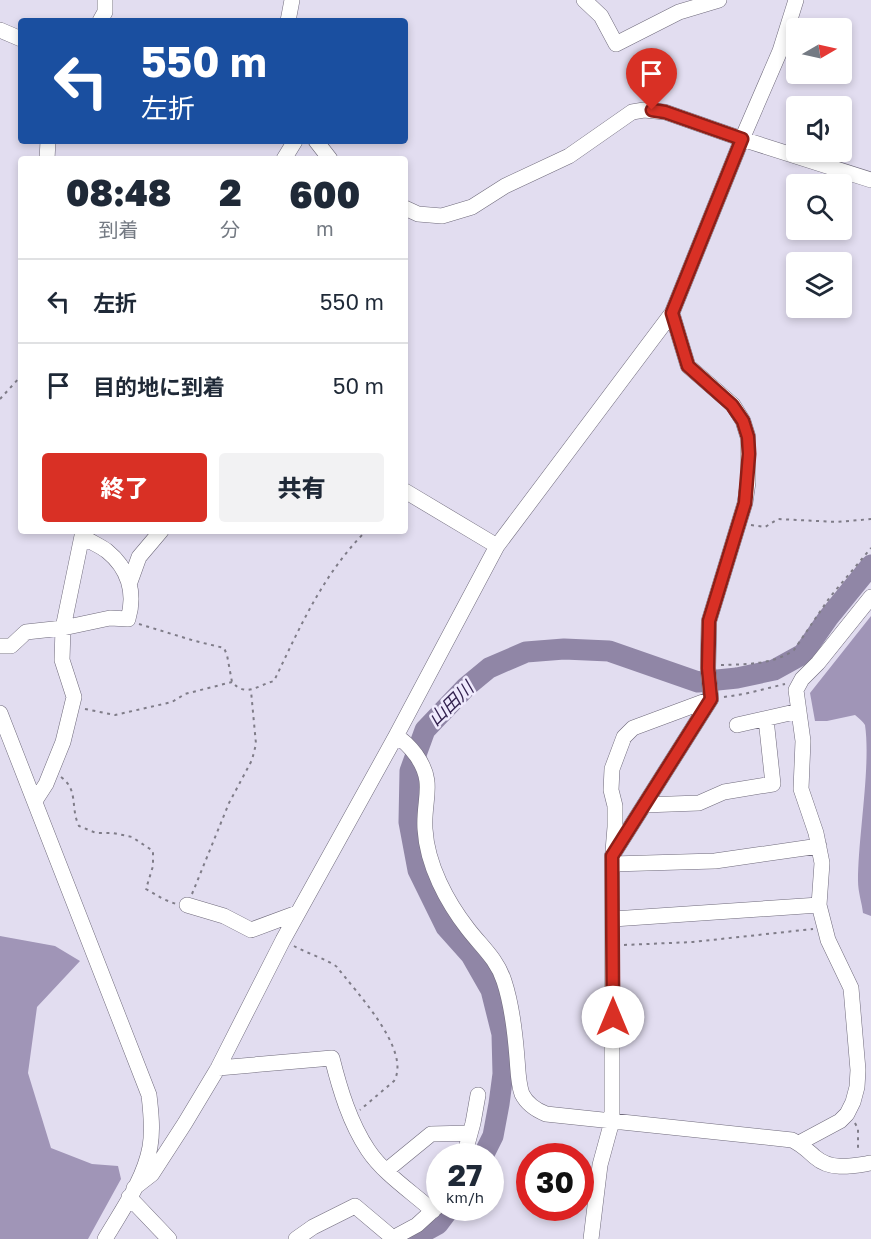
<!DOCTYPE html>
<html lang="ja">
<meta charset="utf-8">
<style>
:root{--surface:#fff;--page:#f2f2f3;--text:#1f2937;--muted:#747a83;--line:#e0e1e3;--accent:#d93025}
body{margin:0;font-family:"Golos Text","Noto Sans JP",sans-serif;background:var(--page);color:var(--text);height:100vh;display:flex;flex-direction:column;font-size:22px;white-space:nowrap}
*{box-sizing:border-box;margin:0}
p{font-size:20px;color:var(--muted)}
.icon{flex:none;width:33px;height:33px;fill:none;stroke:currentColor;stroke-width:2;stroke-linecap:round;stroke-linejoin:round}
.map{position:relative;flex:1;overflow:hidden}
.drawer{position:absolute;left:18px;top:156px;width:390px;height:378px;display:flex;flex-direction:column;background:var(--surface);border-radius:6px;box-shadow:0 3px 9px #0003}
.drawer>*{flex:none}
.guide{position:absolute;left:18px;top:18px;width:390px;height:126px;border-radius:6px;box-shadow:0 3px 9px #0003;background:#1a4fa0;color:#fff;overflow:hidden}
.needle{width:39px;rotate:81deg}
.fabs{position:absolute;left:786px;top:18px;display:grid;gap:12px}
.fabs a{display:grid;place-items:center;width:66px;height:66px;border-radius:6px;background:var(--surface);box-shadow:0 3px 9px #0003;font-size:30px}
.speed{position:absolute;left:426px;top:1143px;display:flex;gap:12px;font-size:30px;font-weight:700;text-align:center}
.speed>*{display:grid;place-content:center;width:78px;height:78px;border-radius:50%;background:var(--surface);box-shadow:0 3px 9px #0003;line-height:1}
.speed small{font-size:15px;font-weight:400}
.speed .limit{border:9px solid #d22;background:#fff;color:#111}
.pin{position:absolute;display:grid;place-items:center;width:51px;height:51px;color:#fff;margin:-62px -26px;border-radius:50% 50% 50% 0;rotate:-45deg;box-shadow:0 0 6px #0007}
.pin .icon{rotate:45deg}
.me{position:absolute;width:66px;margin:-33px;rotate:0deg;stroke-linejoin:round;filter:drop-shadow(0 0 4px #0008)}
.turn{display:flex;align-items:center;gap:21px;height:126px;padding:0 24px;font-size:27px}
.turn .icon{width:78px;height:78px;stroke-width:2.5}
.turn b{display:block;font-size:42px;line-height:51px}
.eta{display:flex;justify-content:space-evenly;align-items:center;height:102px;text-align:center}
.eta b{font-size:36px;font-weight:800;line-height:42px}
.primary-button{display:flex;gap:12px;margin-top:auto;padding:12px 24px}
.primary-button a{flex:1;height:69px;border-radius:6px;background:var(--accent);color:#fff;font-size:24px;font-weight:800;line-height:69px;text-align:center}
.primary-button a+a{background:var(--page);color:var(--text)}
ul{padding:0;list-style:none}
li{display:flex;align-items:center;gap:18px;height:84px;padding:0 24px;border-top:2px solid var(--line)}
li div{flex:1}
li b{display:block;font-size:22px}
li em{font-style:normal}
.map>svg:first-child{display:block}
</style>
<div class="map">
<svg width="871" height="1239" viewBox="0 0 871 1239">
<rect width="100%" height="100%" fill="#e2ddf0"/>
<path fill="#a095b7" d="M871,616V916L863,913C862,903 858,892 858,881C858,837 871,766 865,725C863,722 859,718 855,715L827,721H815L810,693Z
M0,936L55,946L80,961L37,1007L28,1073L51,1148L92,1164L118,1166L121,1179L88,1239H0Z"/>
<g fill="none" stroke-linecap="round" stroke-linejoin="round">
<path stroke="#9086a6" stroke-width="21" d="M483,1156L493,1136L499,1104L503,1074L502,1034L491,990L471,955L446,927L418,870L409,822L410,771L425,730L466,687L489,668L526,652L564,649L609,651L698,682L737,678L774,670L803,654L828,618L871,565
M411,1239L438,1224L450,1208"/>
<g stroke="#6f6a7b" stroke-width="16">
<path id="minor" d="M584,0L601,16L616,44L679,12L719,0
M100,21L105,12V0
M288,21L292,0
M0,30L21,39
M316,141L330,159
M47,159L48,141
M284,159L295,141
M405,208L418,214L442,216L472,207L505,186L569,156L632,112L644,110L665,112L742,139L871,180
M405,491L497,546
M130,582L139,557L161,531
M0,646H11L26,632L63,628L110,618L128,619C136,592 128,568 107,551C99,545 90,542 82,536
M0,713L149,1095C151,1112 153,1130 150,1147C144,1180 122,1210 105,1239
M737,725L799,711
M396,736C405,741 410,747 416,755C436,783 423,799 425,829C427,865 447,902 468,929C481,946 497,959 504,981C512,1005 515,1032 517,1058C518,1069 518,1083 522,1094C527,1104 536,1110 546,1114L792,1140C801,1144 807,1150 815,1157C831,1171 852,1166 871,1163
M35,801L46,784L63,742L74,697L62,660L63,628L83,531
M644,805L699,803L724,792L773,784L766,719
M613,851L615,827V806L611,790L612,769L624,737L633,728L711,699
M612,864L715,861L819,846
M187,905L224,916L251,930L297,913
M613,919L819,905
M218,1068L332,1058C340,1090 350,1123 368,1150C384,1174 412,1192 433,1211
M799,1143L840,1121L847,1114L853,1102L857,1087L858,1070L851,988L828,940L819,905L822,863L816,833L801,789L803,741L796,690L802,679L818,663L871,597
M464,1156L473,1123L478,1095
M387,1170L431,1134L470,1133
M134,1188L152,1174L185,1123L218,1068L283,940L396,736L497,546L672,313L742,139L780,51L796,0
M129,1197L169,1239
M296,1239L313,1227L355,1206L393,1238
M391,1239L417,1225L440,1204
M591,1239L600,1165L612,1121V856L711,699L708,668L709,621L745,503L748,482V437L743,421L733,405L688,366L672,313"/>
</g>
<path stroke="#7f7c88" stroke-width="2" stroke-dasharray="3 4.5" stroke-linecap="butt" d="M0,399L21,376
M751,525L765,527L778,519L837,522L871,519
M139,624L195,641L224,648L227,655L232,682C246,698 258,685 274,681C300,627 323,574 366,531
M721,665C746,664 773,665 794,650L830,597L871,548
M724,697L744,694L785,684
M85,709L115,715L172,702L185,694L232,682
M61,777C79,790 70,808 79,826L96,833H113L132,837L153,851V866L146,889L163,899L176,904
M192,894L229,803L252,760L256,744L251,691
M624,945L693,942L813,929
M294,946C306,953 329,960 337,967C355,991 412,1050 394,1081L360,1110
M855,1123L858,1129V1152"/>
<use href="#minor" stroke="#fff" stroke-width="15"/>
</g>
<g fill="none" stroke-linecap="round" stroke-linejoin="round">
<g stroke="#8d1f18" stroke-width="15">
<path id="route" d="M613,1017L612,856L711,699L708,668L709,621L745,503L749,454L748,437L743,421L732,405L688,366L672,313L742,139L665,112L652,110"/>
</g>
<use href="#route" stroke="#d93025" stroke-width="10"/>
</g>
<g text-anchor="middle" stroke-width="5" stroke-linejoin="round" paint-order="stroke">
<g font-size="18" font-style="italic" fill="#33224f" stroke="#efeafd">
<text transform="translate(451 704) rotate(-44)" y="6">山田川</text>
</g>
</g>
</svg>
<div class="fabs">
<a><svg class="needle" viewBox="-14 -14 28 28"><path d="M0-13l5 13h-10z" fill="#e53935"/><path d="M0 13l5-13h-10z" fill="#747a83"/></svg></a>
<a><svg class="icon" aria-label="sound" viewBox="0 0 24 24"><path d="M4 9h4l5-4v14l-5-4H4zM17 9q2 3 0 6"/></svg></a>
<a><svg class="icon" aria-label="search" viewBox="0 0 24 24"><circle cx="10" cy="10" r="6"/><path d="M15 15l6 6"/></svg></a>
<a><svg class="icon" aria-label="layers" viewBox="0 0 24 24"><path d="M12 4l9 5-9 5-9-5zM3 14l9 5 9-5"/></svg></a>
</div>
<div class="speed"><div>27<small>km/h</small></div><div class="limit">30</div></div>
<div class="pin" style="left:652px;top:110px;background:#d93025"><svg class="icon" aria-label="arrive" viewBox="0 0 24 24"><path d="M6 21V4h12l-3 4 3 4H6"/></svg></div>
<svg class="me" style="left:613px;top:1017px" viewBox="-20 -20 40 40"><circle r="19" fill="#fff"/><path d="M0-13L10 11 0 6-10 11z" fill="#d93025"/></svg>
<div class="guide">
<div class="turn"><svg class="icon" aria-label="left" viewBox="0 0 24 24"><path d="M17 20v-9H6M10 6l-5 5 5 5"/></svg><div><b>550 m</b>左折</div></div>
</div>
<section class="drawer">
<div class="eta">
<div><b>08:48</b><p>到着</p></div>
<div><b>2</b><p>分</p></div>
<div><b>600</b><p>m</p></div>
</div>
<ul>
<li><svg class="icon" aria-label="left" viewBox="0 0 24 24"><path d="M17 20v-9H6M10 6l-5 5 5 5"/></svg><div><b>左折</b></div><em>550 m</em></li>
<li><svg class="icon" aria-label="arrive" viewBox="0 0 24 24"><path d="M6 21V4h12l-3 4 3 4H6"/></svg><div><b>目的地に到着</b></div><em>50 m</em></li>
</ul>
<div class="primary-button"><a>終了</a><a>共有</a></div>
</section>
</div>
